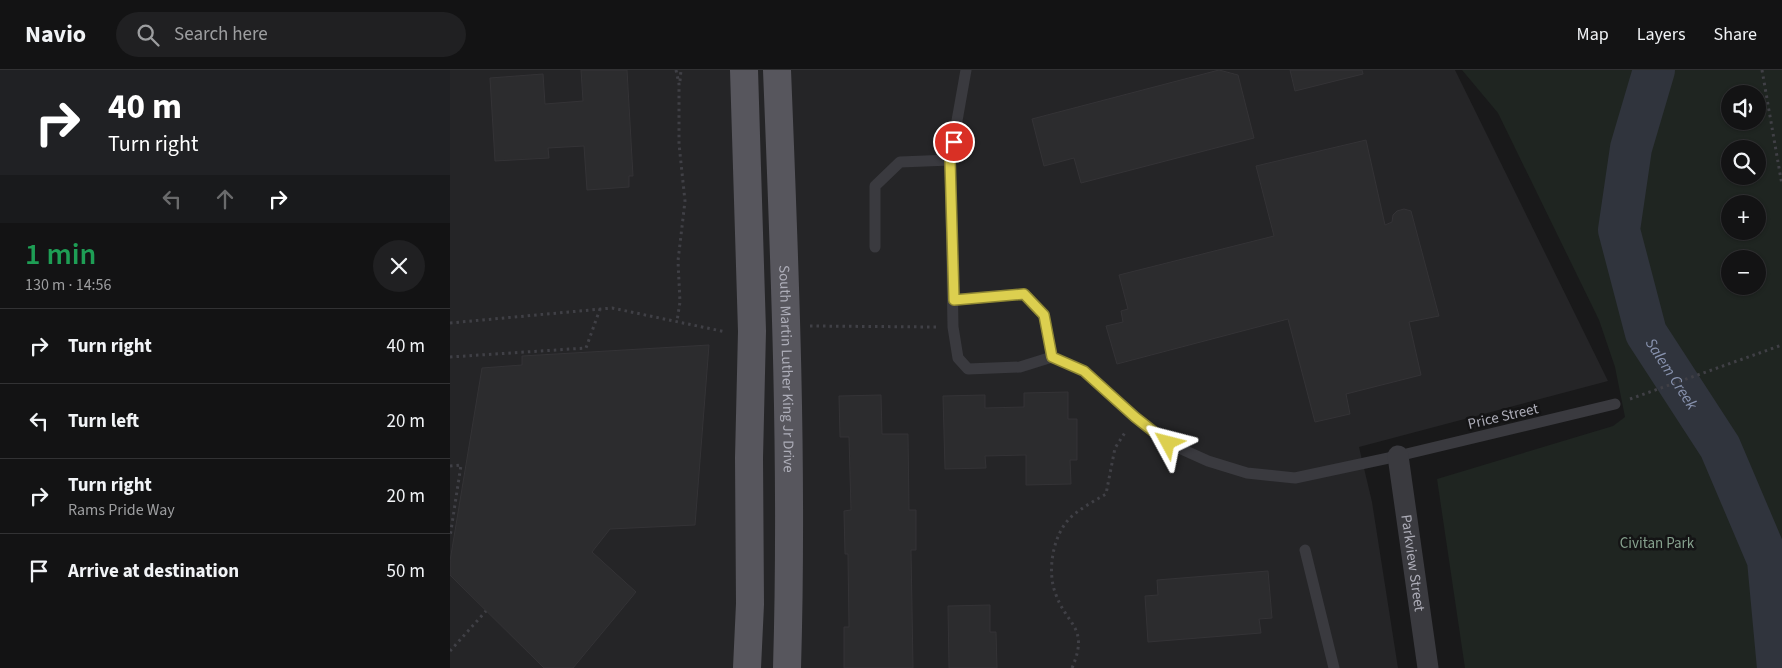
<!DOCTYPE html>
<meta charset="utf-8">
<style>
:root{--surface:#131314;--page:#202022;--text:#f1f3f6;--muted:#9d9ea0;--line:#323234}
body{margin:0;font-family:"Source Sans 3",sans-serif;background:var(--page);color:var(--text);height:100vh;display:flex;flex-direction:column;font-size:19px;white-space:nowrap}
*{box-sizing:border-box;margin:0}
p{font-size:16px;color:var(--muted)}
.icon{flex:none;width:28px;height:28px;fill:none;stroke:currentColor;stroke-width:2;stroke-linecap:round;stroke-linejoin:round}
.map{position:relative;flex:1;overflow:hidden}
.panel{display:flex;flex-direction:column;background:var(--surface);width:450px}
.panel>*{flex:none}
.hud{background:#202124;color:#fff;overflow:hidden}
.buttons{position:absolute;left:1271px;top:15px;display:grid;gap:10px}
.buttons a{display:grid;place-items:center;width:45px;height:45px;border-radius:50%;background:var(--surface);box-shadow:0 1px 4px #0004,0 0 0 1px var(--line);font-size:25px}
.pin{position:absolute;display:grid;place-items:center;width:42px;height:42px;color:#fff;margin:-21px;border:2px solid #fff;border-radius:50%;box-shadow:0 1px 5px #0007}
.me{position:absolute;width:55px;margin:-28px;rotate:308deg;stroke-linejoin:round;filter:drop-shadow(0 0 4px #0008)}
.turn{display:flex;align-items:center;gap:18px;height:105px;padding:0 25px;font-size:22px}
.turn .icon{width:65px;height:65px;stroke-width:2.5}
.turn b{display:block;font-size:35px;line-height:42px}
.lanes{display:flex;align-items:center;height:48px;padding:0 25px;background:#0003;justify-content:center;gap:25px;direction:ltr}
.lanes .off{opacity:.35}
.round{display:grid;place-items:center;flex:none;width:52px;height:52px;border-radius:26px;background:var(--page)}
.headline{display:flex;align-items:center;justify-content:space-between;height:85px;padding:0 25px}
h1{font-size:30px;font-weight:600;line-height:38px;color:#1e9e55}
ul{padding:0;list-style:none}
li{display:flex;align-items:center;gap:15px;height:75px;padding:0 25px;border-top:1px solid var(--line)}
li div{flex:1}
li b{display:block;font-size:19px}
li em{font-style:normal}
header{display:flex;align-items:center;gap:30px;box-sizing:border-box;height:70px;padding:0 25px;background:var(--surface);border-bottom:1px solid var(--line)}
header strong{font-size:24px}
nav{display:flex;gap:28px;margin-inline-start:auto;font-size:18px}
.search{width:350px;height:45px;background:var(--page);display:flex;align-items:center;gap:12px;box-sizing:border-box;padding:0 18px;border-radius:28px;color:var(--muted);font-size:19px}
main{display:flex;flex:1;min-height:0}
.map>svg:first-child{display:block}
</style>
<header>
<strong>Navio</strong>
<div class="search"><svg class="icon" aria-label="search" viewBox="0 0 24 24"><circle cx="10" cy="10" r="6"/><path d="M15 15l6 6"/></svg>Search here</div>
<nav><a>Map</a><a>Layers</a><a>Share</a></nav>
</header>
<main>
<section class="panel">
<div class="hud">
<div class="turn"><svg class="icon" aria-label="right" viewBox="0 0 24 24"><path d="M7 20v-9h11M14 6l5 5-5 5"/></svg><div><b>40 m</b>Turn right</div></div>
<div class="lanes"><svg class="icon off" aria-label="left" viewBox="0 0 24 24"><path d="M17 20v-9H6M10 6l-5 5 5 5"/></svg><svg class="icon off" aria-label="ahead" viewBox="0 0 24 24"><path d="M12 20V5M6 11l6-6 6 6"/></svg><svg class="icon" aria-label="right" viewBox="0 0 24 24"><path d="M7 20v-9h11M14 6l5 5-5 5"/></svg></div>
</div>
<div class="headline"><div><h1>1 min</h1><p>130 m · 14:56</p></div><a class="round"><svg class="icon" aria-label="close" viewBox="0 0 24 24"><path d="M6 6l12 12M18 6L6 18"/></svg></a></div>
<ul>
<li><svg class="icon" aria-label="right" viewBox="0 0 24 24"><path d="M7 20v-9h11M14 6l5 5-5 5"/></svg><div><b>Turn right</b></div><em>40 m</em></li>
<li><svg class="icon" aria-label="left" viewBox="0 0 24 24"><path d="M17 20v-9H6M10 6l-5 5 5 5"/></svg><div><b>Turn left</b></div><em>20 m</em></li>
<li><svg class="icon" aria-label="right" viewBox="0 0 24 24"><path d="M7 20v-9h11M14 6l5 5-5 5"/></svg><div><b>Turn right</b><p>Rams Pride Way</p></div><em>20 m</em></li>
<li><svg class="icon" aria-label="arrive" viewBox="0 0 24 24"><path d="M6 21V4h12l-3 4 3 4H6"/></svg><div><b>Arrive at destination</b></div><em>50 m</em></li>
</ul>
</section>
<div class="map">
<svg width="1332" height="598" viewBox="0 0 1332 598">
<rect width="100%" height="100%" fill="#19191a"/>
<path fill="#252527" d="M0,0H1005L1158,311L909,377L922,432L948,598H0Z"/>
<path fill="#1f2521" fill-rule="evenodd" d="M1012,0H1332V598H1015L987,409L1163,356L1175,347L1165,297L1149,250L1048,43ZM1280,24H1308V51H1280ZM1280,79H1308V106H1280ZM1280,134H1308V161H1280ZM1280,189H1308V216H1280Z"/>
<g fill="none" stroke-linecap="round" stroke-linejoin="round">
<path stroke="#30343d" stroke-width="42" id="s1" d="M1204,0L1181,78L1169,160L1196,263L1270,377L1318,490L1328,598"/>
</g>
<path fill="#2c2c2e" stroke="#343336" d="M131,0H177L183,106H179V117L137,120L134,76L98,78L99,88L45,91L40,8L93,4L95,34L133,31Z
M769,0L788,5L804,68L631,113L624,88L594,96L582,49Z
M840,0H912L913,4L845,21Z
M916,70L935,155L942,152L943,145L947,141L954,139L961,141L989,246L959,252L971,305L896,324L900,344L865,352L838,249L667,294L656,256L673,252L671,241L678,239L669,205L824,166L806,96Z
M259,275L245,455L160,459L142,482L186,522L123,598H94L0,505V491L32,298L72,295V286Z
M618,322V349H627V390H620L621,414L576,415V385L535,386L536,398L495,399L493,326L535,325V338L574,337V323Z
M431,325L432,364H458L459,440H466V480H461L463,598H394V557H399L398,484H395L394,441L401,440L399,367H390L389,326Z
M818,501L822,548L809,549L811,563L698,572L695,526L708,525L707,510Z
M540,535V562H546L547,598H499L498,536Z"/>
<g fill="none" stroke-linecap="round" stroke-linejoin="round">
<path stroke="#404046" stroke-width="3" stroke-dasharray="2.5 4" stroke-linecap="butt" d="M226,0L229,14V74L235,131L228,191L230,232L227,251
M1312,0L1332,115
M230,11L231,0
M0,253L162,238L276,262
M360,256L486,257
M0,287L136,278L150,239
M1180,329L1332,275
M0,396L11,395L0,467
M0,581L36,541
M622,598C640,556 616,556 605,522C597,500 603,464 621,447C631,438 644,431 656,424L665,378L676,361"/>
<path stroke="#3a3a3f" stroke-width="11" d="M516,0L500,90L503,257L508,288L518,299L570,297L602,287L634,301L685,347L718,373L758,391L797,403L845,408L948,386L1165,334
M425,177V116L450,92L500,90
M504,230L574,224L594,245L602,287
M855,480L884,598"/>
<path stroke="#3a3a3f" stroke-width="21" id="s2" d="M948,386L978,598"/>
<g stroke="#57565d" stroke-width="28">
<path d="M294,0L302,261L299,388L300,534L297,598"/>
<path id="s3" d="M327,0C335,199 343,398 337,598"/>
</g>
</g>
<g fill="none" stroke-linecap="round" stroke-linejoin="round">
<g stroke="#8f8733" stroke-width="12">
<path id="route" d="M504,72L500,90L504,230L574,224L594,245L602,287L634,301L685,347L718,373"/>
</g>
<use href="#route" stroke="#dccf4f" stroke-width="9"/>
</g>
<g text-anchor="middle" stroke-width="5" stroke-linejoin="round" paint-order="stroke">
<g font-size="15" fill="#adadb8" stroke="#141415">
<text dy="5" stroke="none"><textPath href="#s3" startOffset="299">South Martin Luther King Jr Drive</textPath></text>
<text transform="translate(1053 346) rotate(-13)" y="5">Price Street</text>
<text dy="5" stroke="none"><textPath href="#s2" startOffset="108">Parkview Street</textPath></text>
</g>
<g font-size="15" fill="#86a18e" stroke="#141415">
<text x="1207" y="478">Civitan Park</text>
</g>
<g font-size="16" font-style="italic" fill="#8893af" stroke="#141415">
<text dy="6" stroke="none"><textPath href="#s1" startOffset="319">Salem Creek</textPath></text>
</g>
</g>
</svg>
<div class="buttons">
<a><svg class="icon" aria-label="sound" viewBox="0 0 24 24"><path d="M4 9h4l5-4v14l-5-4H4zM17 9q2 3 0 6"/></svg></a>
<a><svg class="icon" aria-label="search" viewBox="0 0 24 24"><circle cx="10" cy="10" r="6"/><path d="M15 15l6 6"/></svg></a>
<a>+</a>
<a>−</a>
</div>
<div class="pin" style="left:504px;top:72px;background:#d93025"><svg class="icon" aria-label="arrive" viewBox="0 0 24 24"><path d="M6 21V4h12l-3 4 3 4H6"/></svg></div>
<svg class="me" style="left:718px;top:373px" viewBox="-20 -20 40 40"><path d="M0-17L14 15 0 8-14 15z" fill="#dccf4f" stroke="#fff" stroke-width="4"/></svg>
</div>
</main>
